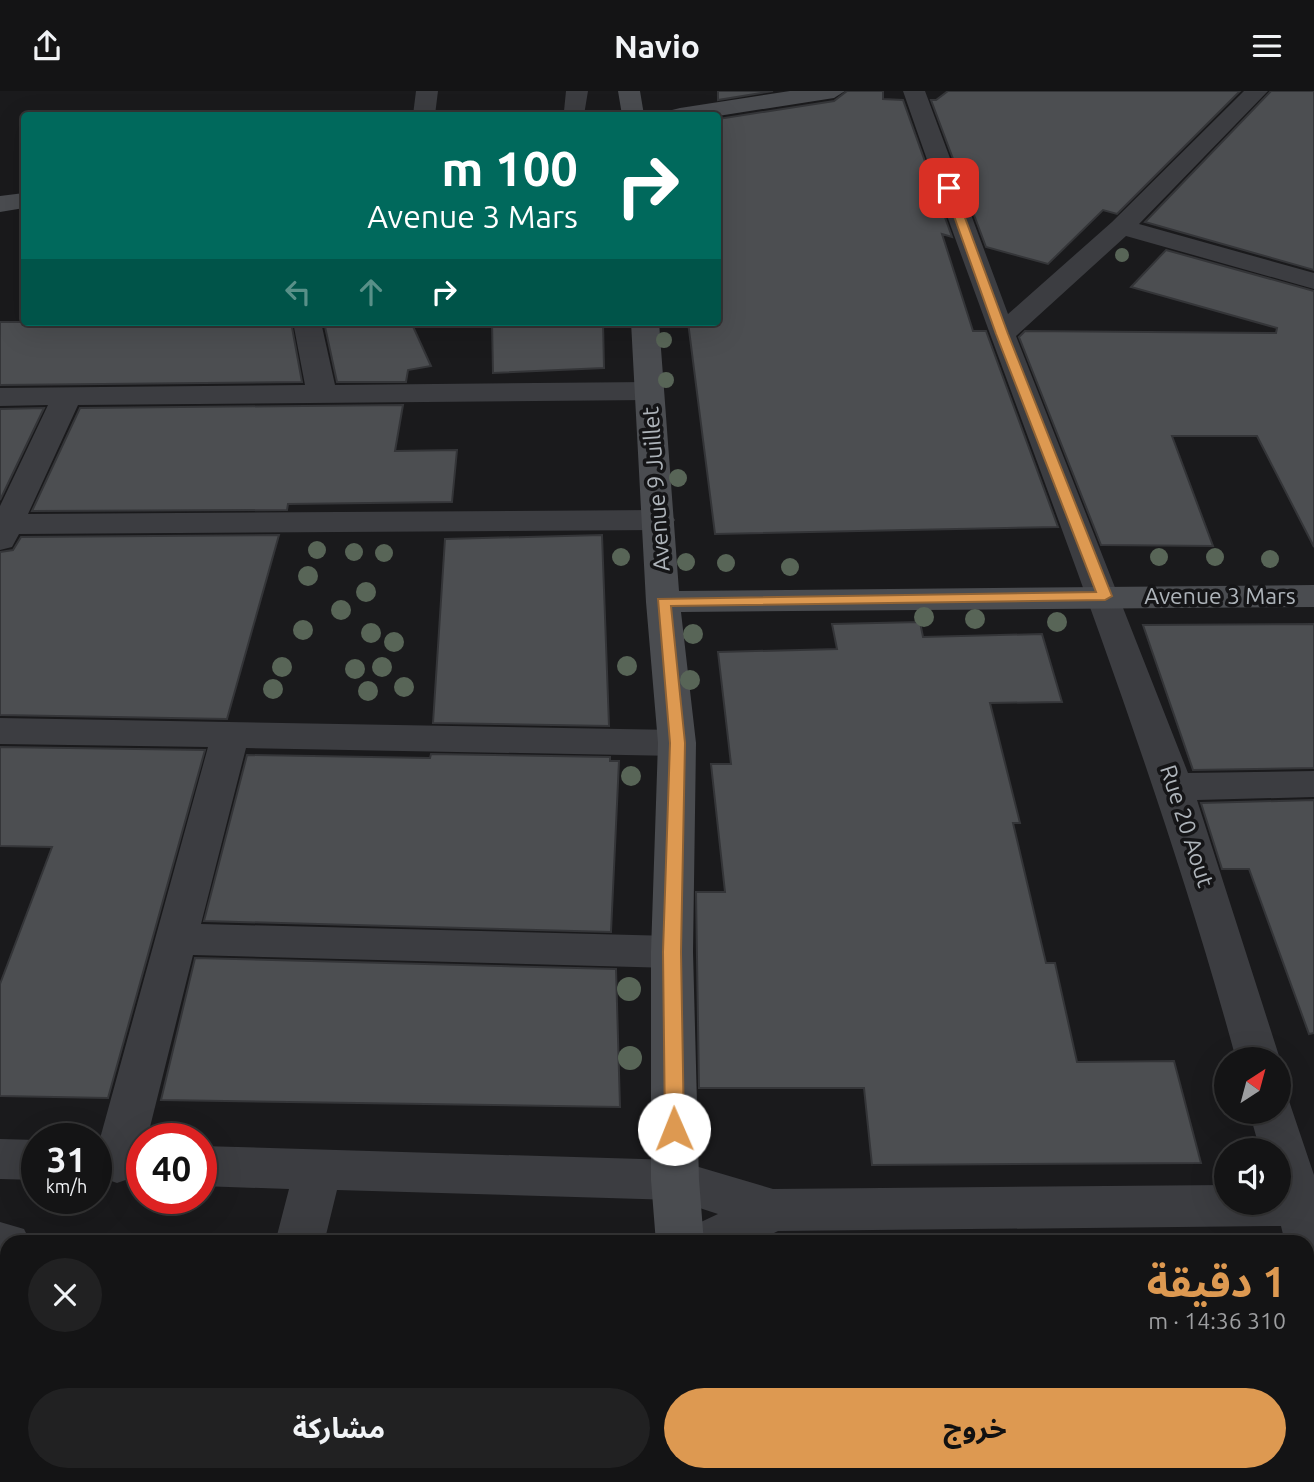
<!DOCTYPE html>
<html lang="ar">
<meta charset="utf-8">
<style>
:root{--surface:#141415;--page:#212122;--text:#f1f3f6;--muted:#9d9ea0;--line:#333334;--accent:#dd9951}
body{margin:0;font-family:Ubuntu,"Noto Sans Arabic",sans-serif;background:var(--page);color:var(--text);direction:rtl;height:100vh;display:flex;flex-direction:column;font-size:26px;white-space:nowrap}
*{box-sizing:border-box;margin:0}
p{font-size:23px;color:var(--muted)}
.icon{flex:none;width:38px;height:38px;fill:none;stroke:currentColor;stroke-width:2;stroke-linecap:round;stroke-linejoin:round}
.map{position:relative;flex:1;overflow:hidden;direction:ltr}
.side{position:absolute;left:0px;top:1144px;width:1314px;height:247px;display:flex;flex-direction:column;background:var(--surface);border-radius:21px 21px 0 0;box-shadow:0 7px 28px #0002,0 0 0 2px var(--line);direction:rtl}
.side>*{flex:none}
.guide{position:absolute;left:21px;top:21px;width:700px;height:214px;border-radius:7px;box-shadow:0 7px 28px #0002,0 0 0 2px var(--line);direction:rtl;background:#00695c;color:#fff;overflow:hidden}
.needle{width:46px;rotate:36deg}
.controls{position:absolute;left:1214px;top:956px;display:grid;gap:14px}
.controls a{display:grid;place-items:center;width:77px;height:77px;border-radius:50%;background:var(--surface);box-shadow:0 7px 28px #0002,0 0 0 2px var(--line);font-size:35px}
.speed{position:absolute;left:21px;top:1032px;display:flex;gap:14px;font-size:35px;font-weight:700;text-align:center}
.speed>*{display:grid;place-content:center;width:91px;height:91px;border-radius:50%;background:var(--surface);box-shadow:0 7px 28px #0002,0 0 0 2px var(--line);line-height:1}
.speed small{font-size:18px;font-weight:400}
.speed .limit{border:10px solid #d22;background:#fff;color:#111}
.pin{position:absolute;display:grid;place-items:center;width:60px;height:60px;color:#fff;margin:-30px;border-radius:14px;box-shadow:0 4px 10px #0006}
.me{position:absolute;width:77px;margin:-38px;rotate:359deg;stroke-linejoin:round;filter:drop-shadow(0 0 5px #0008)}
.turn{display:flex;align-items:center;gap:24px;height:147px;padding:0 28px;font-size:32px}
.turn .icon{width:91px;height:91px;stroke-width:2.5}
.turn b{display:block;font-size:49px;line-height:60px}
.lanes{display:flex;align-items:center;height:66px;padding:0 28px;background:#0003;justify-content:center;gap:35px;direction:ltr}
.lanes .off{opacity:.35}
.round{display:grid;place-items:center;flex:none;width:74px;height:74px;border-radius:37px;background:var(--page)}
.head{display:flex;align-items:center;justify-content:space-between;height:119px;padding:0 28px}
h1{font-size:42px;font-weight:700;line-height:52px;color:var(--accent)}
.primary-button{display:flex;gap:14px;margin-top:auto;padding:14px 28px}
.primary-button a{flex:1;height:80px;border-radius:42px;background:var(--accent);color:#111;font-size:28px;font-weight:700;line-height:80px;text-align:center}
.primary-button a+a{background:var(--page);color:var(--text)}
header{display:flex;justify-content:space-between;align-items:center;height:91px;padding:0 28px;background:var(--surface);font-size:32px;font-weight:700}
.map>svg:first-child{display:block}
</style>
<header><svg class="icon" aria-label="menu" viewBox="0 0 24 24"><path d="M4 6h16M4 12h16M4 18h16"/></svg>Navio<svg class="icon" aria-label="share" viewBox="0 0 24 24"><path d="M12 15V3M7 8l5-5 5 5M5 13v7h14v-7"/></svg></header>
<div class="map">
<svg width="1314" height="1391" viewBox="0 0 1314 1391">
<rect width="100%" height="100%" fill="#1a1a1c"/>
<path fill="#4c4e51" stroke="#343538" stroke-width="2" d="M718,0H773L718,9Z
M847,0H883V8L903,9L952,146L942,143L973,240H986L1058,436L715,443L688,231H718V28L834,10Z
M948,0H1240L1117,123L1103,119L1048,173L986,156L931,9H936Z
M1271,0H1314V179L1145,131Z
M1166,159L1314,200V456L1257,345H1172L1213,455L1101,454L1019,246L1025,240L1276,242L1277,237L1131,196Z
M0,231H291L302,291L0,294Z
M324,231H411L431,275L408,279L406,291H337Z
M492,231H603L604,277L493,282Z
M403,314L395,360L457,359L452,411L288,413L287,419L32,420L80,317Z
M44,317L0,409V318Z
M279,444L227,628L0,624V461L13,459L21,446Z
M602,444L609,635L433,632L445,448Z
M920,531L923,546L1042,543L1062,611L990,612L1020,732H1013L1046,872H1055L1077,971L1174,970L1201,1072L872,1074L864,997H699L696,801H725L711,673H731L718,561L837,558L832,533Z
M1314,533V677L1193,679L1143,534Z
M0,656L205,659L108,1007L0,1005V893L52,756L0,755Z
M431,663L610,666V670H619L611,841L204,830L247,664L430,667Z
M1314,709V942L1309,943L1249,778H1222L1201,712Z
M195,867L616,878L620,1016L161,1009Z"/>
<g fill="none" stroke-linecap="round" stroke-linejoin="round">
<path fill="#3c3d41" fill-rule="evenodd" d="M416,0H438L435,24H413Z
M566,0H588L584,24H568L564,20Z
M903,0H925L1008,223L1112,131L1244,0H1268L1139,133L1314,182V198L1126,145L1016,245L1188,682L1314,680V706L1197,709L1280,968L1279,970L1236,968C1146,638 1014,322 903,0Z
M293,231H321L335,294L649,291L659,294L664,300L659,306L649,309L78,314L28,423L659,419L670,422L675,429L670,436L659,439L19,443L12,456L0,459V415L48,314L0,315V297L305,294Z
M0,627L677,639L690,643L696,652L690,661L677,665L246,657L201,833L672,845L687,850L693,861L687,872L672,877L193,864L147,1048H142V1067L134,1086L117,1092L100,1086L96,1078V1062L208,656L0,653Z
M1279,1004L1288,1007L1314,1084V1189L1307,1186V1152H1285L1281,1135L778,1140L754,1152H681L688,1137L718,1123L675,1109L337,1099L324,1152H275L289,1098L201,1095V1055L675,1069L773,1098L1227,1094V1111H1279V1059H1260L1249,1020H1279Z
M0,1048L37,1049V1089L0,1088Z
M0,1131L24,1138L31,1152H7V1175H0Z
M236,1384H290L289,1391H235Z"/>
<path fill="#4a4c50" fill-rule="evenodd" d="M618,0H640L644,24H622Z
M790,0H845L834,7L718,25L668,24L672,19L680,17Z
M24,102V117L0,121V105Z
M631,231H659L679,500L1314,494V516L681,521L696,652L693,861L699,1089L704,1152H656L651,1089V861L658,652L646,511Z
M663,1384H717V1391H663Z"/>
</g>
<g fill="#586557">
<circle cx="1122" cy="164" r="7"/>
<circle cx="664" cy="249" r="8"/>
<circle cx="666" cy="289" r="8"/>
<circle cx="678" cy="387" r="9"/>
<circle cx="317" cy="459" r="9"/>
<circle cx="354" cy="461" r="9"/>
<circle cx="384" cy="462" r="9"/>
<circle cx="621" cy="466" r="9"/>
<circle cx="1159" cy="466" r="9"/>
<circle cx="1215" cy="466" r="9"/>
<circle cx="1270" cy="468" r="9"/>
<circle cx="686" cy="471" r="9"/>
<circle cx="726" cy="472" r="9"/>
<circle cx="790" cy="476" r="9"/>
<circle cx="308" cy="485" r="10"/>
<circle cx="366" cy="501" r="10"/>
<circle cx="341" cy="519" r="10"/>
<circle cx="924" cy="526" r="10"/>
<circle cx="975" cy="528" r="10"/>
<circle cx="1057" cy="531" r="10"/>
<circle cx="303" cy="539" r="10"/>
<circle cx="371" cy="542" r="10"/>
<circle cx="693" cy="543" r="10"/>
<circle cx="394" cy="551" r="10"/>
<circle cx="627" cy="575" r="10"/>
<circle cx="282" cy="576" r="10"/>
<circle cx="382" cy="576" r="10"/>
<circle cx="355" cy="578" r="10"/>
<circle cx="690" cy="589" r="10"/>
<circle cx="404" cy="596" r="10"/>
<circle cx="273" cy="598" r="10"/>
<circle cx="368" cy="600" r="10"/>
<circle cx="631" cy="685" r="10"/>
<circle cx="629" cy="898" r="12"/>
<circle cx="630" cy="967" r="12"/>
</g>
<path fill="#dd9951" stroke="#906335" stroke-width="2" d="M949,94L954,97L1008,243L1112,505L1105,509L671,515L685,652L681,861L684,1038L681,1044H668L665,1038L663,861L670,652L658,508L1096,501L996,243L944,97Z"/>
<g text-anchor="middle" stroke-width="7" stroke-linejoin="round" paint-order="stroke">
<g font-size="23" fill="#aeb4ba" stroke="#151517">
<text transform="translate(656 398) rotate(-94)" y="8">Avenue 9 Juillet</text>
<text x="1220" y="513">Avenue 3 Mars</text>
<text transform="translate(1187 735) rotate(72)" y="8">Rue 20 Aout</text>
</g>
</g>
</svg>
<div class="controls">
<a><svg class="needle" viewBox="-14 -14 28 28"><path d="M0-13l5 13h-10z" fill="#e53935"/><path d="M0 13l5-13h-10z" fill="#9d9ea0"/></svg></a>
<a><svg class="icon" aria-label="sound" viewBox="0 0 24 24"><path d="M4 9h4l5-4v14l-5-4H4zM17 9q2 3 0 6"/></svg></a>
</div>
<div class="speed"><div>31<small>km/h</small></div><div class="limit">40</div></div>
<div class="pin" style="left:949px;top:97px;background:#d93025"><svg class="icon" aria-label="arrive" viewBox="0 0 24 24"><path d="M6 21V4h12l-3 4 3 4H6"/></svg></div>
<svg class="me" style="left:674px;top:1038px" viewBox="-20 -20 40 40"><circle r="19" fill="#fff"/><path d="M0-13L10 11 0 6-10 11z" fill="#dd9951"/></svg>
<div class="guide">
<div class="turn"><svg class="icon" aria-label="right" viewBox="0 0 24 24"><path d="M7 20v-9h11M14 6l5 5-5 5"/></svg><div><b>100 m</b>Avenue 3 Mars</div></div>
<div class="lanes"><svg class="icon off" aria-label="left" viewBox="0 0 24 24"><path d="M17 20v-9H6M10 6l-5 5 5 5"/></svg><svg class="icon off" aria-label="ahead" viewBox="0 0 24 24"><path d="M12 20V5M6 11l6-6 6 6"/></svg><svg class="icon" aria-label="right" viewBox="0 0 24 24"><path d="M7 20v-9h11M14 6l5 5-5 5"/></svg></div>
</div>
<section class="side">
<div class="head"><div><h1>1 دقيقة</h1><p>310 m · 14:36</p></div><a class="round"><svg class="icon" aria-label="close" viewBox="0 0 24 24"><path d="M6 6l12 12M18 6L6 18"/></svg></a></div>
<div class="primary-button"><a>خروج</a><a>مشاركة</a></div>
</section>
</div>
